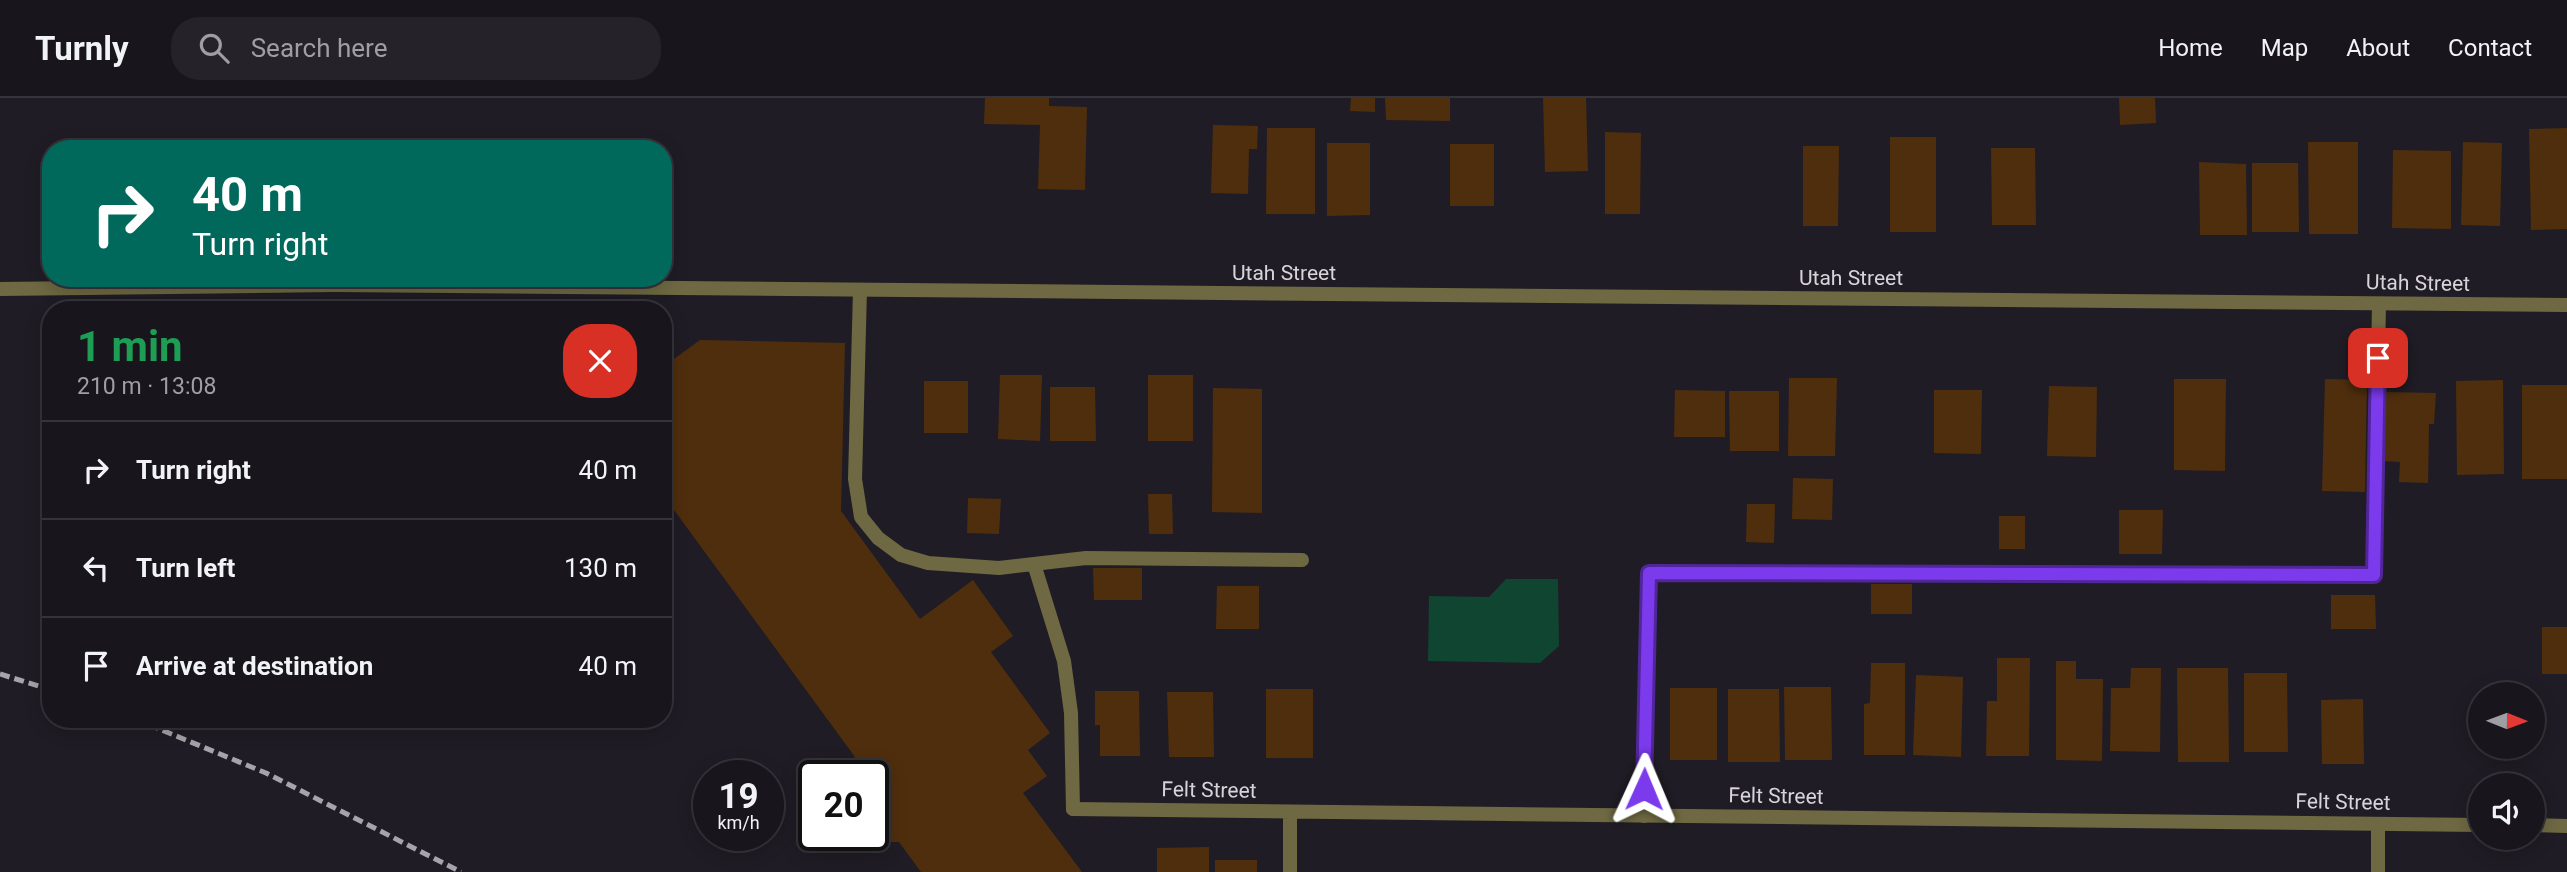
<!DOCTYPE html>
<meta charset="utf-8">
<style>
:root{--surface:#18151c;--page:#252229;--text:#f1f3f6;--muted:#9f9fa3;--line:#36343b}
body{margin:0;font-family:Roboto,sans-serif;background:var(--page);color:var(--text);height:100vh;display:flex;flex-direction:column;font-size:26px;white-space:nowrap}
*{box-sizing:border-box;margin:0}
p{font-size:23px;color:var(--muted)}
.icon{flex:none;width:38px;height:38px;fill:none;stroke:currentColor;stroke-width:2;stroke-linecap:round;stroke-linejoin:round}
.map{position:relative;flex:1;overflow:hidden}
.details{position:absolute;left:42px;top:203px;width:630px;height:427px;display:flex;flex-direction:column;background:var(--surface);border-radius:28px;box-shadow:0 4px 18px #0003,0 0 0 2px var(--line)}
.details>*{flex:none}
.guide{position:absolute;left:42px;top:42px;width:630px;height:147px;border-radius:28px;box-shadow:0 4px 18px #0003,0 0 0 2px var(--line);background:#00695c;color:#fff;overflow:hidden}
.needle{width:46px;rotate:91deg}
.tools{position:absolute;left:2468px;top:584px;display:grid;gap:14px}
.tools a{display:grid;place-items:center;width:77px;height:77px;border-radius:50%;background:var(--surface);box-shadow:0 4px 18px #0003,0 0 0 2px var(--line);font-size:35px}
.speed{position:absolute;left:693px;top:662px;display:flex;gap:14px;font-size:35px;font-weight:700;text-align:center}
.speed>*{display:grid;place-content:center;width:91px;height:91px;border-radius:50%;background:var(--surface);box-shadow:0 4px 18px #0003,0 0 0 2px var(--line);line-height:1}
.speed small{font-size:18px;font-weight:400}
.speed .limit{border:4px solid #111;border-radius:10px;background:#fff;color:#111}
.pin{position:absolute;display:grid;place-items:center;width:60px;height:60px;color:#fff;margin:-30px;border-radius:14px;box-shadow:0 4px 10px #0006}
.me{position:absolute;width:77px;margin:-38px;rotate:1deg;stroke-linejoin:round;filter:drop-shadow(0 0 5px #0008)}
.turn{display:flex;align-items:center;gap:24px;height:147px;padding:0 35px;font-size:32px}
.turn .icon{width:91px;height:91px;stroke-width:2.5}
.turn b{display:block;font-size:49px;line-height:60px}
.round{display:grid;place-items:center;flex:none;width:74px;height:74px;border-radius:28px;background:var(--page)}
.summary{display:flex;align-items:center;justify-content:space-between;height:119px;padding:0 35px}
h1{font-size:42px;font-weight:700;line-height:52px;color:#1e9e55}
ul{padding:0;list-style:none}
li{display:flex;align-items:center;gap:21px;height:98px;padding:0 35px;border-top:2px solid var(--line)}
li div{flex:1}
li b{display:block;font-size:26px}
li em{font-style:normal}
header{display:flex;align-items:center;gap:42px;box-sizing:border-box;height:98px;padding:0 35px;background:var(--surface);border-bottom:2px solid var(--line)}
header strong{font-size:33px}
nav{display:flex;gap:38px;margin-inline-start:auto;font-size:24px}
.search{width:490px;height:63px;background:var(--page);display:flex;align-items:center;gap:18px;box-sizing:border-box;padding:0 24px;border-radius:28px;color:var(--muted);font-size:26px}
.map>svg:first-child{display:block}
</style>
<header>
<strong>Turnly</strong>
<div class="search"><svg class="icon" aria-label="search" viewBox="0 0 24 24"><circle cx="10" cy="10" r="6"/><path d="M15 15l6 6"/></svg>Search here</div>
<nav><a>Home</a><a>Map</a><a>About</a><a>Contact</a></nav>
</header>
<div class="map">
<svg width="2567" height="774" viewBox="0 0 2567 774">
<rect width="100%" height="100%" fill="#201c25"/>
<path fill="#0f4531" d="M1506,481H1558L1559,548L1540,565L1428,563L1429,498L1489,499Z"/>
<path fill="#4f2e0d" d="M985,0H1049V8L1087,9L1085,92L1038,91L1040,27L984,26Z
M1351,0H1375V14L1350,13Z
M1385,0H1450V23L1386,22Z
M1543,0H1586L1588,73L1545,74Z
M2119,0H2155L2156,25L2120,27Z
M1213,27L1258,28L1257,51H1249L1248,96L1211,95Z
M1267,30H1315V116H1266Z
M2567,30V131L2531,132L2529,31Z
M1605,34L1641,35L1640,116H1605Z
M1890,39H1936V134H1890Z
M2308,44H2358V136H2309Z
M2463,44L2502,45L2500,128L2461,127Z
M1327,45H1370V117L1327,118Z
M1450,46H1494V108H1450Z
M1803,48H1839L1838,128H1803Z
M1991,50H2035L2036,127H1992Z
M2393,52L2451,53V131L2392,130Z
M2199,64L2246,66L2247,137H2200Z
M2252,65H2298L2299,134H2252Z
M700,242L845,245L841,413L920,521L973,482L1013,538L991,554L1050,635L1028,652L1047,678L1023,695L1082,774H921L899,744H877L873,738V677H843L838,671L855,659L663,397V269Z
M1000,277H1042L1040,343L998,341Z
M1148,277H1193V343H1148Z
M1789,280H1837L1835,358H1788Z
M2174,281H2226L2225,373L2174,372Z
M2325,281L2367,282L2365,394L2322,393Z
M2503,282L2504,376L2457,377L2456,283Z
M924,283H968V335H924Z
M2522,287H2567V381H2522Z
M2049,288L2097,289L2096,359L2047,358Z
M1050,289H1095L1096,343H1050Z
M1213,290L1262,291V415L1212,414Z
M1675,292L1725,293V339H1674Z
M1934,292H1982L1981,356L1934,355Z
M1729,293H1779V353H1730Z
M2386,294L2436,295L2434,326H2429L2428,385L2399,384L2400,364L2384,363Z
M1793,380L1833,381L1832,422L1792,421Z
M1148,396H1172L1173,436H1149Z
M968,400L1001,401L999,436L967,435Z
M1747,406H1775L1774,445L1746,444Z
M2119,412H2163L2162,456H2119Z
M1999,418H2025V451H1999Z
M1093,470H1142V502H1094Z
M1871,486H1912V516H1871Z
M1217,488H1259V531H1216Z
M2331,497H2375L2376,531H2331Z
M2542,529H2567V576H2542Z
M1997,560H2030L2029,658H1986L1987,603H1997Z
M2056,563H2076V581H2103L2102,663L2056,662Z
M1871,565H1905V657H1864V606L1870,605Z
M2131,570H2161L2160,654L2110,653L2111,590H2130Z
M2177,570H2228L2229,664H2178Z
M2244,575H2287L2288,654H2244Z
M1916,577L1963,579L1961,659L1913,657Z
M1784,589H1831L1832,662H1785Z
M1670,590H1717V662H1670Z
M1266,591H1313V660H1266Z
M1728,591H1779L1780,664H1728Z
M1095,593H1139L1140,658H1100V627H1095Z
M1167,594H1213L1214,659H1169Z
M2363,601L2364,666H2322L2321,602Z
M1209,749V774H1157V750Z
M1215,762H1257V774H1215Z"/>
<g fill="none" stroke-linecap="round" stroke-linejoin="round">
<path stroke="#6e6942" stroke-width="14" d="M860,192L855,381L861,419L878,440L901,457L928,465L999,470L1086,460L1302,462
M1034,466L1064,563L1071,615L1073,711
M1644,718L1649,475L2374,477L2379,206
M2378,774V726"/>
<path stroke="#6e6942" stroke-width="14" d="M0,191L335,187L2567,207
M1073,711L2480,727
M2532,727L2567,728
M1290,774V714"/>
<path stroke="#a7a3aa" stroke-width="5" stroke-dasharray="10 5" stroke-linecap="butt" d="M0,576L51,592
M135,621L266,675L461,774"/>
</g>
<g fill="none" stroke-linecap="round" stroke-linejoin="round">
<g stroke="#51269a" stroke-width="18">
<path id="route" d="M1644,691L1649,475L2374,477L2378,260"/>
</g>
<use href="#route" stroke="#7c3aed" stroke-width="12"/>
</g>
<g text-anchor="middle" stroke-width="5" stroke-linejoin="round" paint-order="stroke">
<g font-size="21" fill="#d7d4da" stroke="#201c25">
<text x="1284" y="182">Utah Street</text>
<text x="1851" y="187">Utah Street</text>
<text transform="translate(2418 185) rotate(1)" y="7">Utah Street</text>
<text transform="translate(1209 692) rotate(1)" y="7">Felt Street</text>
<text transform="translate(1776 698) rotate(1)" y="7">Felt Street</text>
<text transform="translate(2343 704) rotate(1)" y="7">Felt Street</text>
</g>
</g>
</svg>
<div class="tools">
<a><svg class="needle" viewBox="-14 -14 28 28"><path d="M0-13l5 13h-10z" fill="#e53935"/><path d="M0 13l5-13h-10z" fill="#9f9fa3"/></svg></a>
<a><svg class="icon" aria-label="sound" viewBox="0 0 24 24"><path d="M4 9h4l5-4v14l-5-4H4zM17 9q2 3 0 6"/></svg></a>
</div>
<div class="speed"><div>19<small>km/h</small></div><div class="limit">20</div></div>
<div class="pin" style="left:2378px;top:260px;background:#d93025"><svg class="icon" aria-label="arrive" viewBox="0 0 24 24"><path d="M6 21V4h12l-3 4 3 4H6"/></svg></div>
<svg class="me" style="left:1644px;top:691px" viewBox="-20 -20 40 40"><path d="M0-17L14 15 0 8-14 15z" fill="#7c3aed" stroke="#fff" stroke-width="4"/></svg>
<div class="guide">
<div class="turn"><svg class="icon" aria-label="right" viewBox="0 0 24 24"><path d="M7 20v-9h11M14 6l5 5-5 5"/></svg><div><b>40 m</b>Turn right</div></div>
</div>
<section class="details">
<div class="summary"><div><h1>1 min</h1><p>210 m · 13:08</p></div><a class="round" style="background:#d93025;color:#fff"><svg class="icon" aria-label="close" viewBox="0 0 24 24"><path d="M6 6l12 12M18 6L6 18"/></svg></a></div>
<ul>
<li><svg class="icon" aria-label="right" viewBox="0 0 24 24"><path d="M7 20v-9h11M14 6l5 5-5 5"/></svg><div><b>Turn right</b></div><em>40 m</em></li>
<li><svg class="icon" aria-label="left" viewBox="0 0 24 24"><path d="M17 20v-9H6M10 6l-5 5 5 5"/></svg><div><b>Turn left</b></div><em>130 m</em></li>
<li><svg class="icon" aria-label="arrive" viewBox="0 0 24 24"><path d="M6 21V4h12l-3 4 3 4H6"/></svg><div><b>Arrive at destination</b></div><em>40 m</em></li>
</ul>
</section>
</div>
